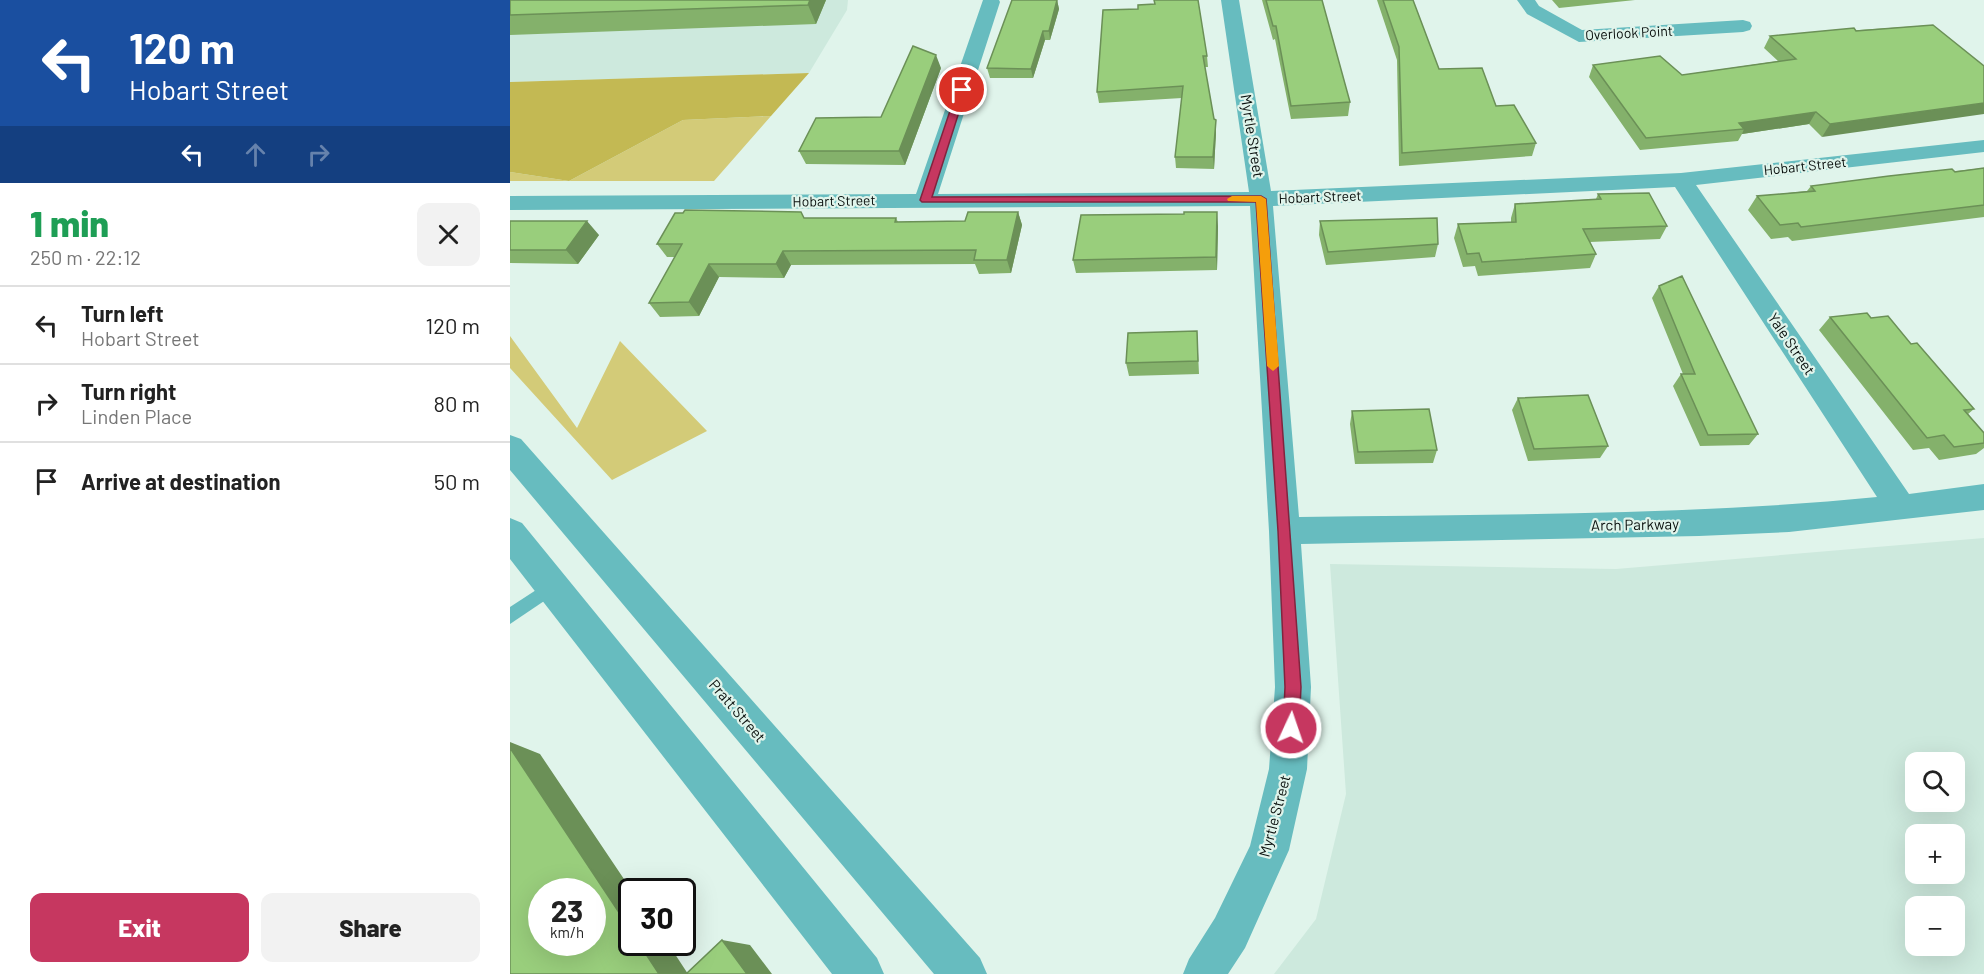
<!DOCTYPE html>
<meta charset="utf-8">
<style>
:root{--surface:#fff;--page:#f2f2f2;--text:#222;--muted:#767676;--line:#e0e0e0;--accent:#c63760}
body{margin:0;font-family:Barlow,sans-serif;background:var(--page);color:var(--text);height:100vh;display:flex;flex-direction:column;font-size:22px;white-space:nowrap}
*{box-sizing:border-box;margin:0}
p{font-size:20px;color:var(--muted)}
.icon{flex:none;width:33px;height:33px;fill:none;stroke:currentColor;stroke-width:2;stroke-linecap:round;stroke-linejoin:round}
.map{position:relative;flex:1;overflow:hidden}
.sheet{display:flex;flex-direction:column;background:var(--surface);width:510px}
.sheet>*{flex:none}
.hud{background:#1a4fa0;color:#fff;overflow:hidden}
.fabs{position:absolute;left:1395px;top:752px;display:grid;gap:12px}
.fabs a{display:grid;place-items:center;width:60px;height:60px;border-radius:12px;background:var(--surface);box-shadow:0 6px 24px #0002;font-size:30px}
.speed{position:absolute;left:18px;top:878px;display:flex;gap:12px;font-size:30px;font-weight:700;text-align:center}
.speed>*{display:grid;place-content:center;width:78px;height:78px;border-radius:50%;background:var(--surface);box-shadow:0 6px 24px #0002;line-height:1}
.speed small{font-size:15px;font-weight:400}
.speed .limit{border:3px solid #111;border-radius:9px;background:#fff;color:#111}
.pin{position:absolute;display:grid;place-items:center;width:51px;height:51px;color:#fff;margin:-26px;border:3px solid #fff;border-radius:50%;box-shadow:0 2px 6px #0007}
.me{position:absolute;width:66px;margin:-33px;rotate:3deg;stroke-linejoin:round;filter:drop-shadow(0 0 4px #0008)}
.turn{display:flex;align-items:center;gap:21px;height:126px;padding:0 30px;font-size:27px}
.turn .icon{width:78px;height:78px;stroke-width:2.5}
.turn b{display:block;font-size:42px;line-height:51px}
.lanes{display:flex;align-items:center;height:57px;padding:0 30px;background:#0003;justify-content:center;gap:30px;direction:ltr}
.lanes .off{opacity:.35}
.round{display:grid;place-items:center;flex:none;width:63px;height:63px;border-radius:12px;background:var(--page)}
.headline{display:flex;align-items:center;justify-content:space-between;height:102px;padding:0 30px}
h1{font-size:36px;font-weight:800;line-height:45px;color:#1e9e55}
.primary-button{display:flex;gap:12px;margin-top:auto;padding:12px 30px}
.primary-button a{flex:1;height:69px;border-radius:12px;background:var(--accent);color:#fff;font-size:24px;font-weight:800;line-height:69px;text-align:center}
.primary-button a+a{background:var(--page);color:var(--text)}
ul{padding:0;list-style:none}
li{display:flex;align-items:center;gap:18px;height:78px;padding:0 30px;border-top:2px solid var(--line)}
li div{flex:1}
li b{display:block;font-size:22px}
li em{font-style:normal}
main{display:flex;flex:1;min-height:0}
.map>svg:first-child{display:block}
</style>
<main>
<section class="sheet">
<div class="hud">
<div class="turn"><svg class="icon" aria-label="left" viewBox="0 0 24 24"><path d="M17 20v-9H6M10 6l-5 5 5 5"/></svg><div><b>120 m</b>Hobart Street</div></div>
<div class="lanes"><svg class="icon" aria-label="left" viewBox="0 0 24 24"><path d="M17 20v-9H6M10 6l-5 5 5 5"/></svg><svg class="icon off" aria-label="ahead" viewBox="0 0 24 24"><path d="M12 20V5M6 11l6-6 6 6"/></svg><svg class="icon off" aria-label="right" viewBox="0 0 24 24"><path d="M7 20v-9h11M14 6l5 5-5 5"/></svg></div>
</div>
<div class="headline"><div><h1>1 min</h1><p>250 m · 22:12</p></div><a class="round"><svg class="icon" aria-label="close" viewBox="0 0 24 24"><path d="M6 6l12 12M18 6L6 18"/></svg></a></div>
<ul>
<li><svg class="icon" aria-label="left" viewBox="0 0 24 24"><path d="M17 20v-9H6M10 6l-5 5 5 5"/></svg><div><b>Turn left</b><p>Hobart Street</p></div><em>120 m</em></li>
<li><svg class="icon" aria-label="right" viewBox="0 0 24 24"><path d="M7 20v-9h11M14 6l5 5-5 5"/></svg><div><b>Turn right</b><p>Linden Place</p></div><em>80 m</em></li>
<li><svg class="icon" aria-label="arrive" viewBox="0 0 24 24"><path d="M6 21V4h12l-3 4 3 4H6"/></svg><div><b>Arrive at destination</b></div><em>50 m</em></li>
</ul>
<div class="primary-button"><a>Exit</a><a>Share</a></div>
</section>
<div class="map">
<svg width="1474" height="974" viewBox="0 0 1474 974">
<rect width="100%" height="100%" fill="#e0f4eb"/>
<path fill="#cde9dd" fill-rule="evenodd" d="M0,0H338L337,10L299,73L0,82Z
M1474,538V974H764L806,919L836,794L820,564L1106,569ZM1406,762H1444V801H1406ZM1406,834H1444V873H1406ZM1406,906H1444V945H1406Z"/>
<path fill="#d3cb78" d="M261,116L204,181H0V172L59,181L173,120Z
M0,336L67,428L110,341L197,431L102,480L0,368Z"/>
<path fill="#c3b953" d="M299,73L261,116L173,120L59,181L0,172V82Z"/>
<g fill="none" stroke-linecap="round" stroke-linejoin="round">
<path fill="#67bcbf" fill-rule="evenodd" d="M43,579L49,581L51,586L49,591L0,624V607Z"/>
<path fill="#67bcbf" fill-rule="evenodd" d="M473,0H489L490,2L428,194L739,192L711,0H729L761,191L1171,173L1474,140V152L1186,185L1399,494L1474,484V510L1279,532L1189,536L791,544L801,687L797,769L779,850L735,948L718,974H673L679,959L705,918L740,846L759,769L765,687L759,531L740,206L0,210V196L406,194ZM1165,187L1367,497C1175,516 982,514 789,517L763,206Z
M1007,0H1025L1029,6L1072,30L1233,20L1240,22L1242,26L1240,30L1233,32L1069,42L1017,14Z"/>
<path fill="#67bcbf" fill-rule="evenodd" d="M0,435L11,439L470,958L477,974H424L0,470Z
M0,518L12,523L367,958L374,974H322L0,559Z"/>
</g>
<path fill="#84b16b" d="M0,0H316L306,24L0,35Z
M547,0L549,9L540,40H535L523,78H480L477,68Z
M752,0H812L840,102L838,116L781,119L765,39L763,40Z
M867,0H903L929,69L986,106L1026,143L1022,156L889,166L887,60Z
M1042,0H1125L1049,8Z
M593,10L697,56L698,67H695L704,119L706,120V132L704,169L666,168L665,157L672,98L589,103L587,92Z
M1423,25L1312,137L1299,124L1232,134L1228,141L1130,150L1079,77L1083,65L1172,75L1268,61L1254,48L1260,36Z
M431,68L395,165L296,164L289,151L371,117Z
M1474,168V217L1282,241L1278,237L1261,239L1238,210L1247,196L1297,191L1301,186Z
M1088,194L1157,226L1150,239L1080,242L1086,254L1080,268L968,276L965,266L953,267L944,238L948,224L1001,222V218L1005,204L1086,199Z
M291,212L294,218H386L388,222L455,221L508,212L512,225L501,273L469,274L465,264L281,265L274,278L209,277L189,316L150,317L139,303L165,257H157L147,244Z
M0,221L89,235L68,264L0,263Z
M810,221L928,244L925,257L816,265L809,235Z
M708,226L707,270L566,273L563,260Z
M1149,286L1248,434L1239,445L1190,446L1163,386L1171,374H1173L1142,298Z
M1320,317L1401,344L1464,409L1458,414L1474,433V448L1466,454L1429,460L1419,448L1403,450L1309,330Z
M687,331L689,374L619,376L616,363Z
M1008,398L1098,446L1090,458L1018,461L1002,410Z
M842,411L927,450L923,463L845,464L840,424Z"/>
<path fill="#6b9057" d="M300,0H316L306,24L298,5Z
M547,0L549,9L540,40L539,31Z
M533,31L535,40L523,78L521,69Z
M426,55L431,68L395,165L389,151Z
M1474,103V114L1312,137L1320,124Z
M1306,112L1299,124L1232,134L1234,129L1229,123Z
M706,120V132L704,169L703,157Z
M508,212L512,225L501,273L497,260Z
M707,212L708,226L707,270L706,257Z
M77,221L89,235L68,264L56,250Z
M273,251L281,265L274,278L266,264Z
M199,264L209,277L189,316L179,302Z
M0,742L30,754L122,891V932L0,748Z
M212,940L240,945L262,974H237Z
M128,942H157L178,974H149Z"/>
<path fill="#99ce7c" stroke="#6b9057" stroke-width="1.5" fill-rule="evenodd" d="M0,0H300L298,5L0,15Z
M502,0H547L539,31H533L521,69L477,68Z
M644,0H688L697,56H693L704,119L706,120L703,157H665L673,86L587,92L593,10L628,9V5L645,4Z
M756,0H812L840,102L781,106L766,26H763Z
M873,0H903L929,69L972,68L986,106L1004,105L1026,143L892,153L889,47Z
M1423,25L1474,66V103L1320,124L1306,112L1229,123L1234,129L1136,138L1083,65L1150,56L1172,75L1286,59L1260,36L1344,28L1346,31Z
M403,46L426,55L389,151H289L306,118L371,117Z
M1474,168V205L1291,227L1288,223L1270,225L1247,196L1305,191L1301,186L1379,176L1442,169L1445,172Z
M1139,193L1157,226L1073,229L1086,254L972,262L969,253L957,254L948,224L1006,222L1005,204L1091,199L1088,194Z
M175,210L291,212L294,218H386L385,222L455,221L458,212H508L497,260H464L466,250L273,251L266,264H199L179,302L139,303L172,244H147L165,213H173Z
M674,212H707L706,257L563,260L571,215L674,214Z
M927,218L928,244L818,252L810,221Z
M0,221H77L56,250H0Z
M1172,276L1248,434L1198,435L1171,374H1185L1149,286Z
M1357,313L1361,318L1378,316L1401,344L1407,343L1464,409L1454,410L1474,433V443L1444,447L1434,435L1417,438L1320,317Z
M687,331L688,361L616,363L618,333Z
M1078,395L1098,446L1024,449L1008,398Z
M919,409L927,450L848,452L842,411Z
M0,748L122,932V942H128L149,974H0ZM32,891H82V942H32Z
M212,940L237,974H176Z"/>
<path fill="#c63760" stroke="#81243e" stroke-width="1.5" d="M452,87L456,90L422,197L751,196L756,199L791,687L789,728L787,734L781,736L775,734L773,728L775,687L768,531L746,202H412L410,200L447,90Z"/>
<path fill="#f59e0b" d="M722,196H751L756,199L769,366L763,371L757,366L746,202L718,201L717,199Z"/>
<g text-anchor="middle" stroke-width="4.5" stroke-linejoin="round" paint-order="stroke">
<g font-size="14" fill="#070d0b" stroke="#e0f4eb">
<text transform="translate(1119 33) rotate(-3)" y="5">Overlook Point</text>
<text transform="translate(1295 166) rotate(-6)" y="5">Hobart Street</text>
<text transform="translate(810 197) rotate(-2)" y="5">Hobart Street</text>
<text transform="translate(324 201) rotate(-1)" y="5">Hobart Street</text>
</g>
<g font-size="15" fill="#070d0b" stroke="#e0f4eb">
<text transform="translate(742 136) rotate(81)" y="5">Myrtle Street</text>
<text transform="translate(1281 344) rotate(56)" y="5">Yale Street</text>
<text transform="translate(1125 525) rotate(-1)" y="5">Arch Parkway</text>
<text transform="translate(227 711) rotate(49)" y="5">Pratt Street</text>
<text transform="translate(765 816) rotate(-75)" y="5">Myrtle Street</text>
</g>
</g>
</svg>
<div class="fabs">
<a><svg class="icon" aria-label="search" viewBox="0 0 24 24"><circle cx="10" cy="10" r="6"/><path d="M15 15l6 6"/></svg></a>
<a>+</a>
<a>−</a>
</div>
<div class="speed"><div>23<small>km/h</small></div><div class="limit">30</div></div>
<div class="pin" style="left:452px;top:90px;background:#d93025"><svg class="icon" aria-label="arrive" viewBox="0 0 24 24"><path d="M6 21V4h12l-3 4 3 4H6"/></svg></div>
<svg class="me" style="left:781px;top:728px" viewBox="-20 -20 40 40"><circle r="17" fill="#c63760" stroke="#fff" stroke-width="3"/><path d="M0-11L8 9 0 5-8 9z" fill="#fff"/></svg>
</div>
</main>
